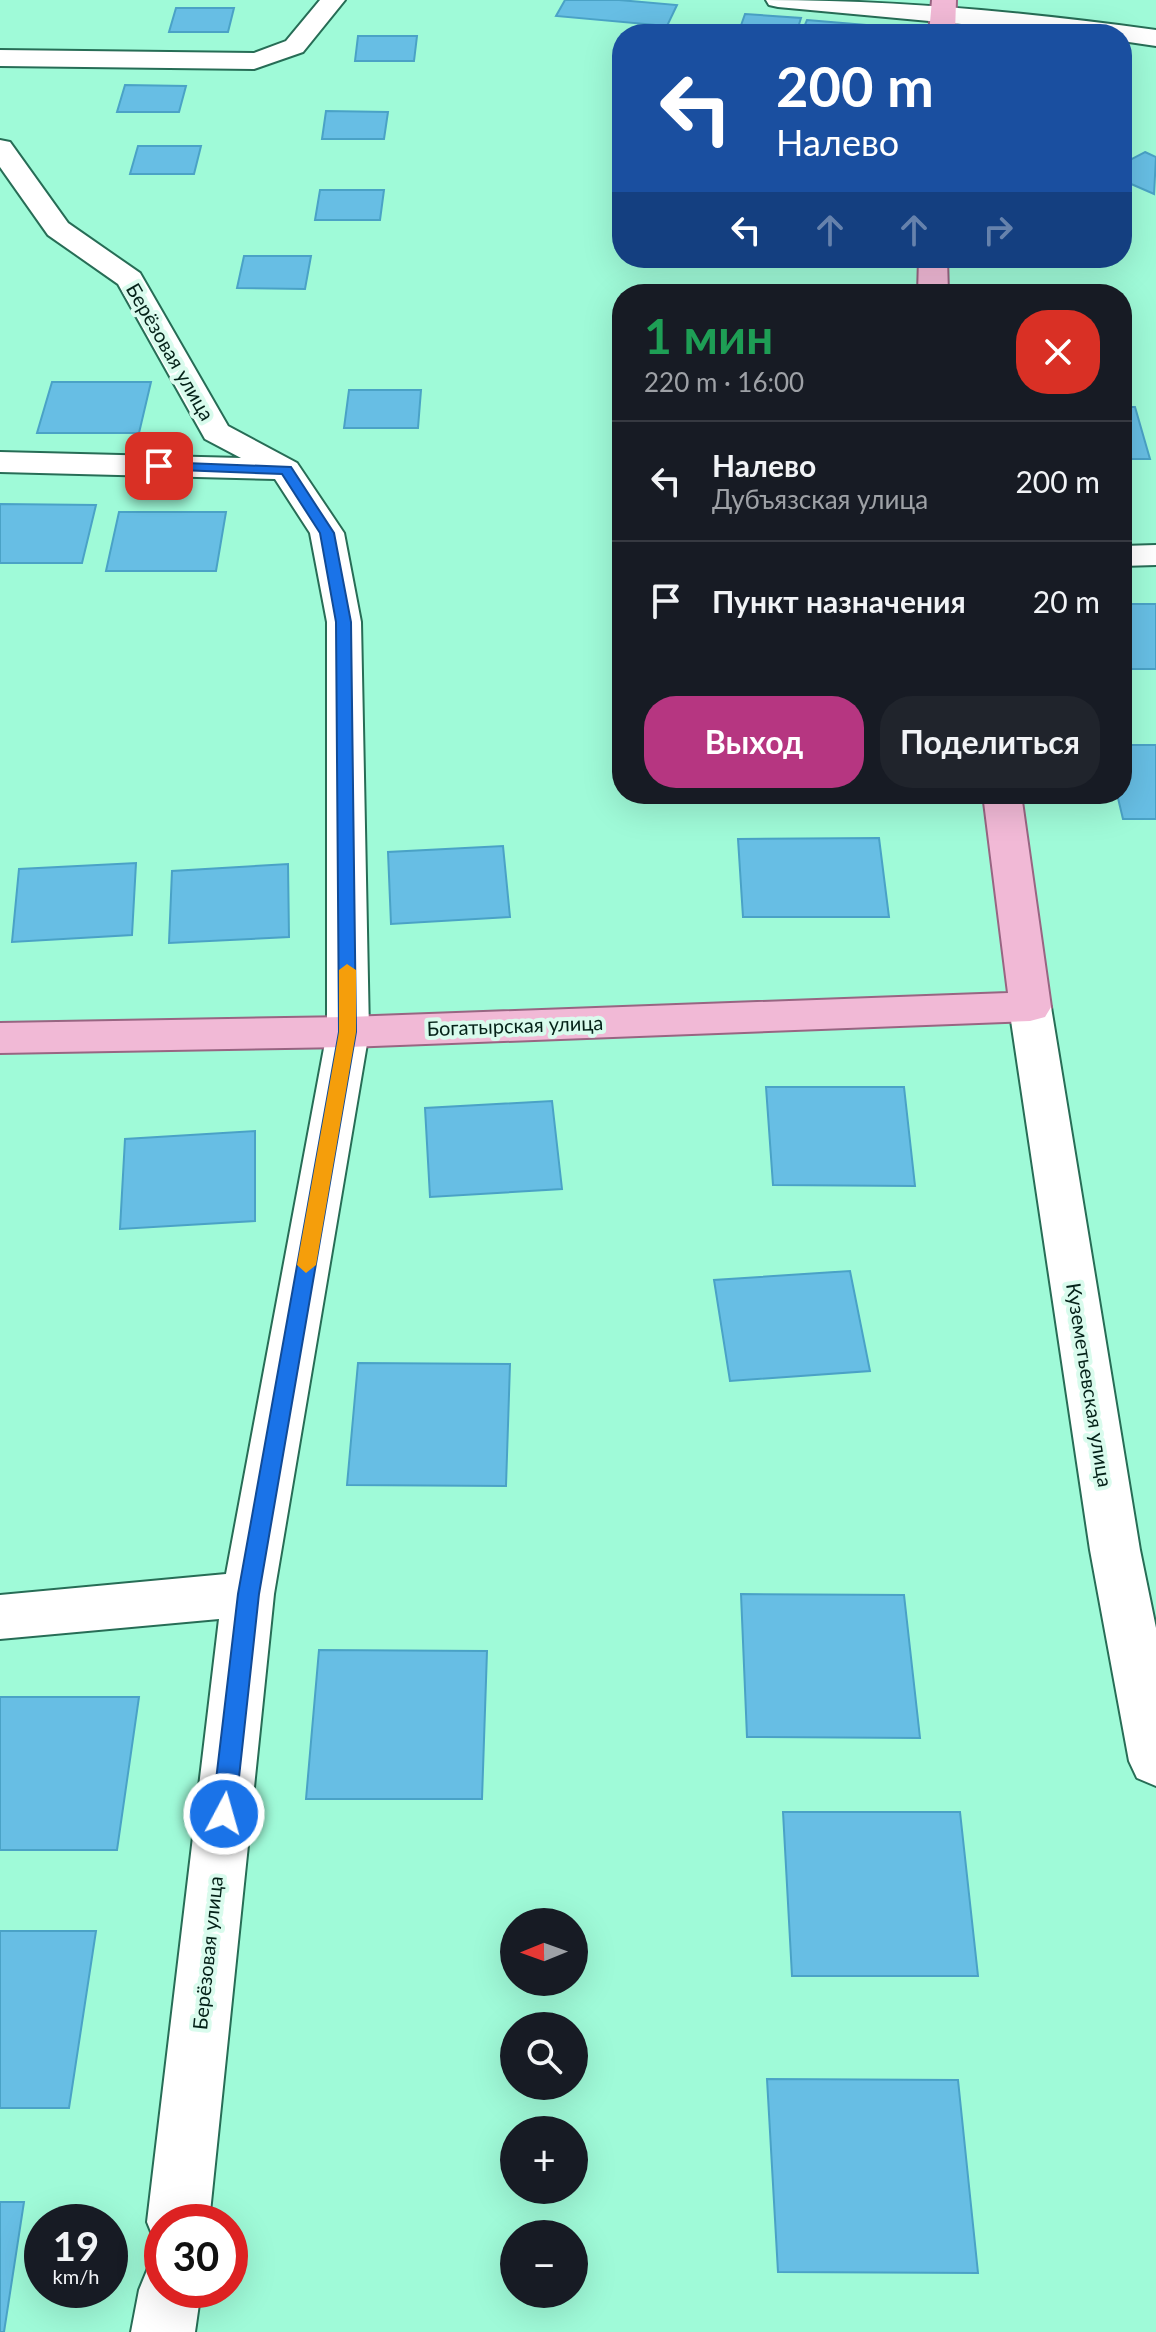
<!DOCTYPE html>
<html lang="ru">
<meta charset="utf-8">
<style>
:root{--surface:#171b24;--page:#20242c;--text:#f1f3f6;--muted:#9ea1a6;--line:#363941;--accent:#b63681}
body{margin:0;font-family:Lato,sans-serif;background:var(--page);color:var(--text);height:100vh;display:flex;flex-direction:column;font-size:30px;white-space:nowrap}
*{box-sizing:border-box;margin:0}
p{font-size:26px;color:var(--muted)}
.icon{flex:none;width:44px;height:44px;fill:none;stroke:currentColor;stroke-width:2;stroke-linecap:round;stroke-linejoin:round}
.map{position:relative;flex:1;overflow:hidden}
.sheet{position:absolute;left:612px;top:284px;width:520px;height:520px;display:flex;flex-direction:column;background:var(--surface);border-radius:32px;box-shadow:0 8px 32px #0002}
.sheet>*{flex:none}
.hud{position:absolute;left:612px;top:24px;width:520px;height:244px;border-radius:32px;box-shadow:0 8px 32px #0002;background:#1a4fa0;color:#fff;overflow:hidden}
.needle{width:52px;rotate:269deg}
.tools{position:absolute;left:500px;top:1908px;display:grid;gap:16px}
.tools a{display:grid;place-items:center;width:88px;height:88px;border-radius:50%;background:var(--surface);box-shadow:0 8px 32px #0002;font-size:40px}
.speed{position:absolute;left:24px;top:2204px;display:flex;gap:16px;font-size:40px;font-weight:700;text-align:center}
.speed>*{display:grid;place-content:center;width:104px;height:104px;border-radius:50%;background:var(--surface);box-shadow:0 8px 32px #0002;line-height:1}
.speed small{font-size:20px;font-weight:400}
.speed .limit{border:12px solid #d22;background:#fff;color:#111}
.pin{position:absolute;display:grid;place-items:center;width:68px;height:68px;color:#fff;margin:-34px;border-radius:16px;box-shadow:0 4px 12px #0006}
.me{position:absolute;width:88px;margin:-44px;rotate:6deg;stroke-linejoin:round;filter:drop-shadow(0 0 6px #0008)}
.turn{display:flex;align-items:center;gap:28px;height:168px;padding:0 32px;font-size:36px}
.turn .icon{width:104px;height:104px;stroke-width:2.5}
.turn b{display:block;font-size:56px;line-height:68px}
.lanes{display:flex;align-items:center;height:76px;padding:0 32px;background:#0003;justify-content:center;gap:40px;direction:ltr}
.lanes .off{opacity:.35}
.round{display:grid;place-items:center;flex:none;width:84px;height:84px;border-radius:32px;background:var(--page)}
.overview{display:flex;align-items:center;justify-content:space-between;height:136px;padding:0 32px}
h1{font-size:48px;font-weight:700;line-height:60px;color:#1e9e55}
.button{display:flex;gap:16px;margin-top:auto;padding:16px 32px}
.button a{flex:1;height:92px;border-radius:32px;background:var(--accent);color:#fff;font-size:32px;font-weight:700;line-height:92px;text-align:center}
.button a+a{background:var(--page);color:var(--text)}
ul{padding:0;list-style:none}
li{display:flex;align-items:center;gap:24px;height:120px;padding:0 32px;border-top:2px solid var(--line)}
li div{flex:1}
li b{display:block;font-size:30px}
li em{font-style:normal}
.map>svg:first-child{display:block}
</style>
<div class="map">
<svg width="1156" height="2332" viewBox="0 0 1156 2332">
<rect width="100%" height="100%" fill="#9ffad8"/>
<path fill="#67bee4" stroke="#4aa2c6" stroke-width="2" d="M565,0H619L677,5L667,26L556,16Z
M176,8H234L228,32H169Z
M745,14L801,18L796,34H738Z
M807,20L889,27L887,34H801Z
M358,36H417L414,61H355Z
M125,85L186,86L179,112H117Z
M326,111L388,112L384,139H322Z
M138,146H201L194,174H130Z
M1145,152L1156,157L1154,194L1122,180V164Z
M320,190H384L380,220H315Z
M244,256H311L305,289L237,288Z
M668,285H747L748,294H668Z
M52,382H151L139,433H37Z
M349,390H421L418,428H344Z
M1122,407H1135L1150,459H1122Z
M0,504L96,505L82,563H0Z
M119,512H226L216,571H106Z
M1122,604H1156V669H1122Z
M1122,745H1156V819H1123L1117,794H1122Z
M879,838L889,917H743L738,839Z
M503,846L510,917L391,924L388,852Z
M136,863L132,935L12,942L19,869Z
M288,864L289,937L169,943L172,871Z
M766,1087H904L915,1186L773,1185Z
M552,1101L562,1189L430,1197L425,1108Z
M255,1131V1221L120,1229L125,1139Z
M850,1271L870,1371L730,1381L714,1280Z
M358,1363L510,1364L506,1486L347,1485Z
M741,1594L904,1595L920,1738L747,1737Z
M319,1650L487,1651L482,1799H306Z
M0,1697H139L117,1850H0Z
M783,1812H960L978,1976H792Z
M0,1931H96L69,2108H0Z
M767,2079L958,2080L978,2273L778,2272Z
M0,2202H24L4,2332H0Z"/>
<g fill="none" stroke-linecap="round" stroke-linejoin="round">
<g stroke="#276d56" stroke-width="4">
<path id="minor" d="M320,0H345L303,52L254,69L0,66V50L254,53L286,41Z
M766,0C897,0 1026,12 1156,30V46L1122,41V34H1068L778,7L769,5Z
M0,140L10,142L68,223L140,273L228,426L297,463L344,533L361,622L369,1032L274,1594L209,2222H162V2246L156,2244L147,2222L219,1619L0,1639V1595L226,1574L327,1032V622L310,533L275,479L0,472V452L241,458L205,439L118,284L48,235L0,167Z
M1156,545V565L1122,566V546Z
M1030,993L1045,997L1051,1007L1140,1550L1156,1628V1786L1137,1778L1129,1761L1090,1550L1009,1007L1015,997Z
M162,2262V2290H201L195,2332H131L139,2290L148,2268Z"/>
</g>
<g stroke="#986582" stroke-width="4">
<path id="major" d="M932,0H956L955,34H929Z
M919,258H947L948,294H918Z
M983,794H1021L1051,1007L1045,1017L1030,1021L348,1047L0,1053V1023L348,1017L1008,993Z"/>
</g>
<use href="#minor" fill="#fff" fill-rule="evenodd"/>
<use href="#major" fill="#f1b9d6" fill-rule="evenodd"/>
</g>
<path fill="#1a73e8" stroke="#114b97" stroke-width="2" d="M159,462L291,467L334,533L351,622L356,1032L259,1594L235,1814L232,1821L224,1824L216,1821L212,1814L238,1594L339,1032L336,622L320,533L282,474L154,469V463Z"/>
<path fill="#f59e0b" d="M347,964L356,970V1032L316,1265L306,1273L297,1265L339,1032V970Z"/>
<g text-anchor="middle" stroke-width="8" stroke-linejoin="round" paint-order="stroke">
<g font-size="20" fill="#042118" stroke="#d9fbed">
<text transform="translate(170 352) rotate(60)" y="7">Берёзовая улица</text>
<text transform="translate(515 1026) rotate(-2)" y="7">Богатырская улица</text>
<text transform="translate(1089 1385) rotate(81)" y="7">Куземетьевская улица</text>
<text transform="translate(208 1953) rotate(-84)" y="7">Берёзовая улица</text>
</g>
</g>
</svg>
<div class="tools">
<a><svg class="needle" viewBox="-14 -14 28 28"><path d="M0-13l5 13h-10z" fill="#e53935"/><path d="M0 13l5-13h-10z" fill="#9ea1a6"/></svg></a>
<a><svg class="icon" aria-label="search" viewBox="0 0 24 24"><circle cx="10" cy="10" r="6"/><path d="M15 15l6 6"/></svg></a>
<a>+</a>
<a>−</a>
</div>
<div class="speed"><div>19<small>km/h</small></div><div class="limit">30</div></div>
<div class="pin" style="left:159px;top:466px;background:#d93025"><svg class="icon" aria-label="arrive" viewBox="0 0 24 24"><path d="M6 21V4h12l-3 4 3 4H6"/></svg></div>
<svg class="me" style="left:224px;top:1814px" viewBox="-20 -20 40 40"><circle r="17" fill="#1a73e8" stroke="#fff" stroke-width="3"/><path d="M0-11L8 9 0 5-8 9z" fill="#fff"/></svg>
<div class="hud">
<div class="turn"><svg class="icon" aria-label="left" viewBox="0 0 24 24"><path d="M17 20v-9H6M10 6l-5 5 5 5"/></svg><div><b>200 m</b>Налево</div></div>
<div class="lanes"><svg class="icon" aria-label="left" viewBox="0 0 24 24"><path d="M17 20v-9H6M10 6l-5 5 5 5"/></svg><svg class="icon off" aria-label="ahead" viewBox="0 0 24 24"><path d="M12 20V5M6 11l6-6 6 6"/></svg><svg class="icon off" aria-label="ahead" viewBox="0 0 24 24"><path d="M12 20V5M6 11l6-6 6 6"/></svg><svg class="icon off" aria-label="right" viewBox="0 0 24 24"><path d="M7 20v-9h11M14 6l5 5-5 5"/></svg></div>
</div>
<section class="sheet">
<div class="overview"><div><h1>1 мин</h1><p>220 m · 16:00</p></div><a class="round" style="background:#d93025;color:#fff"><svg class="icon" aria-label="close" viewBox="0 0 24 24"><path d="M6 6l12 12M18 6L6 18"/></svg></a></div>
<ul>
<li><svg class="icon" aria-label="left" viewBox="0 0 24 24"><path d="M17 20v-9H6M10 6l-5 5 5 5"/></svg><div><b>Налево</b><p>Дубъязская улица</p></div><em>200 m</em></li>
<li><svg class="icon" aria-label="arrive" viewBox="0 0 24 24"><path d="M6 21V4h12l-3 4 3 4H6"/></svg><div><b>Пункт назначения</b></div><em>20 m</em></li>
</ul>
<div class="button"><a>Выход</a><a>Поделиться</a></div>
</section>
</div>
